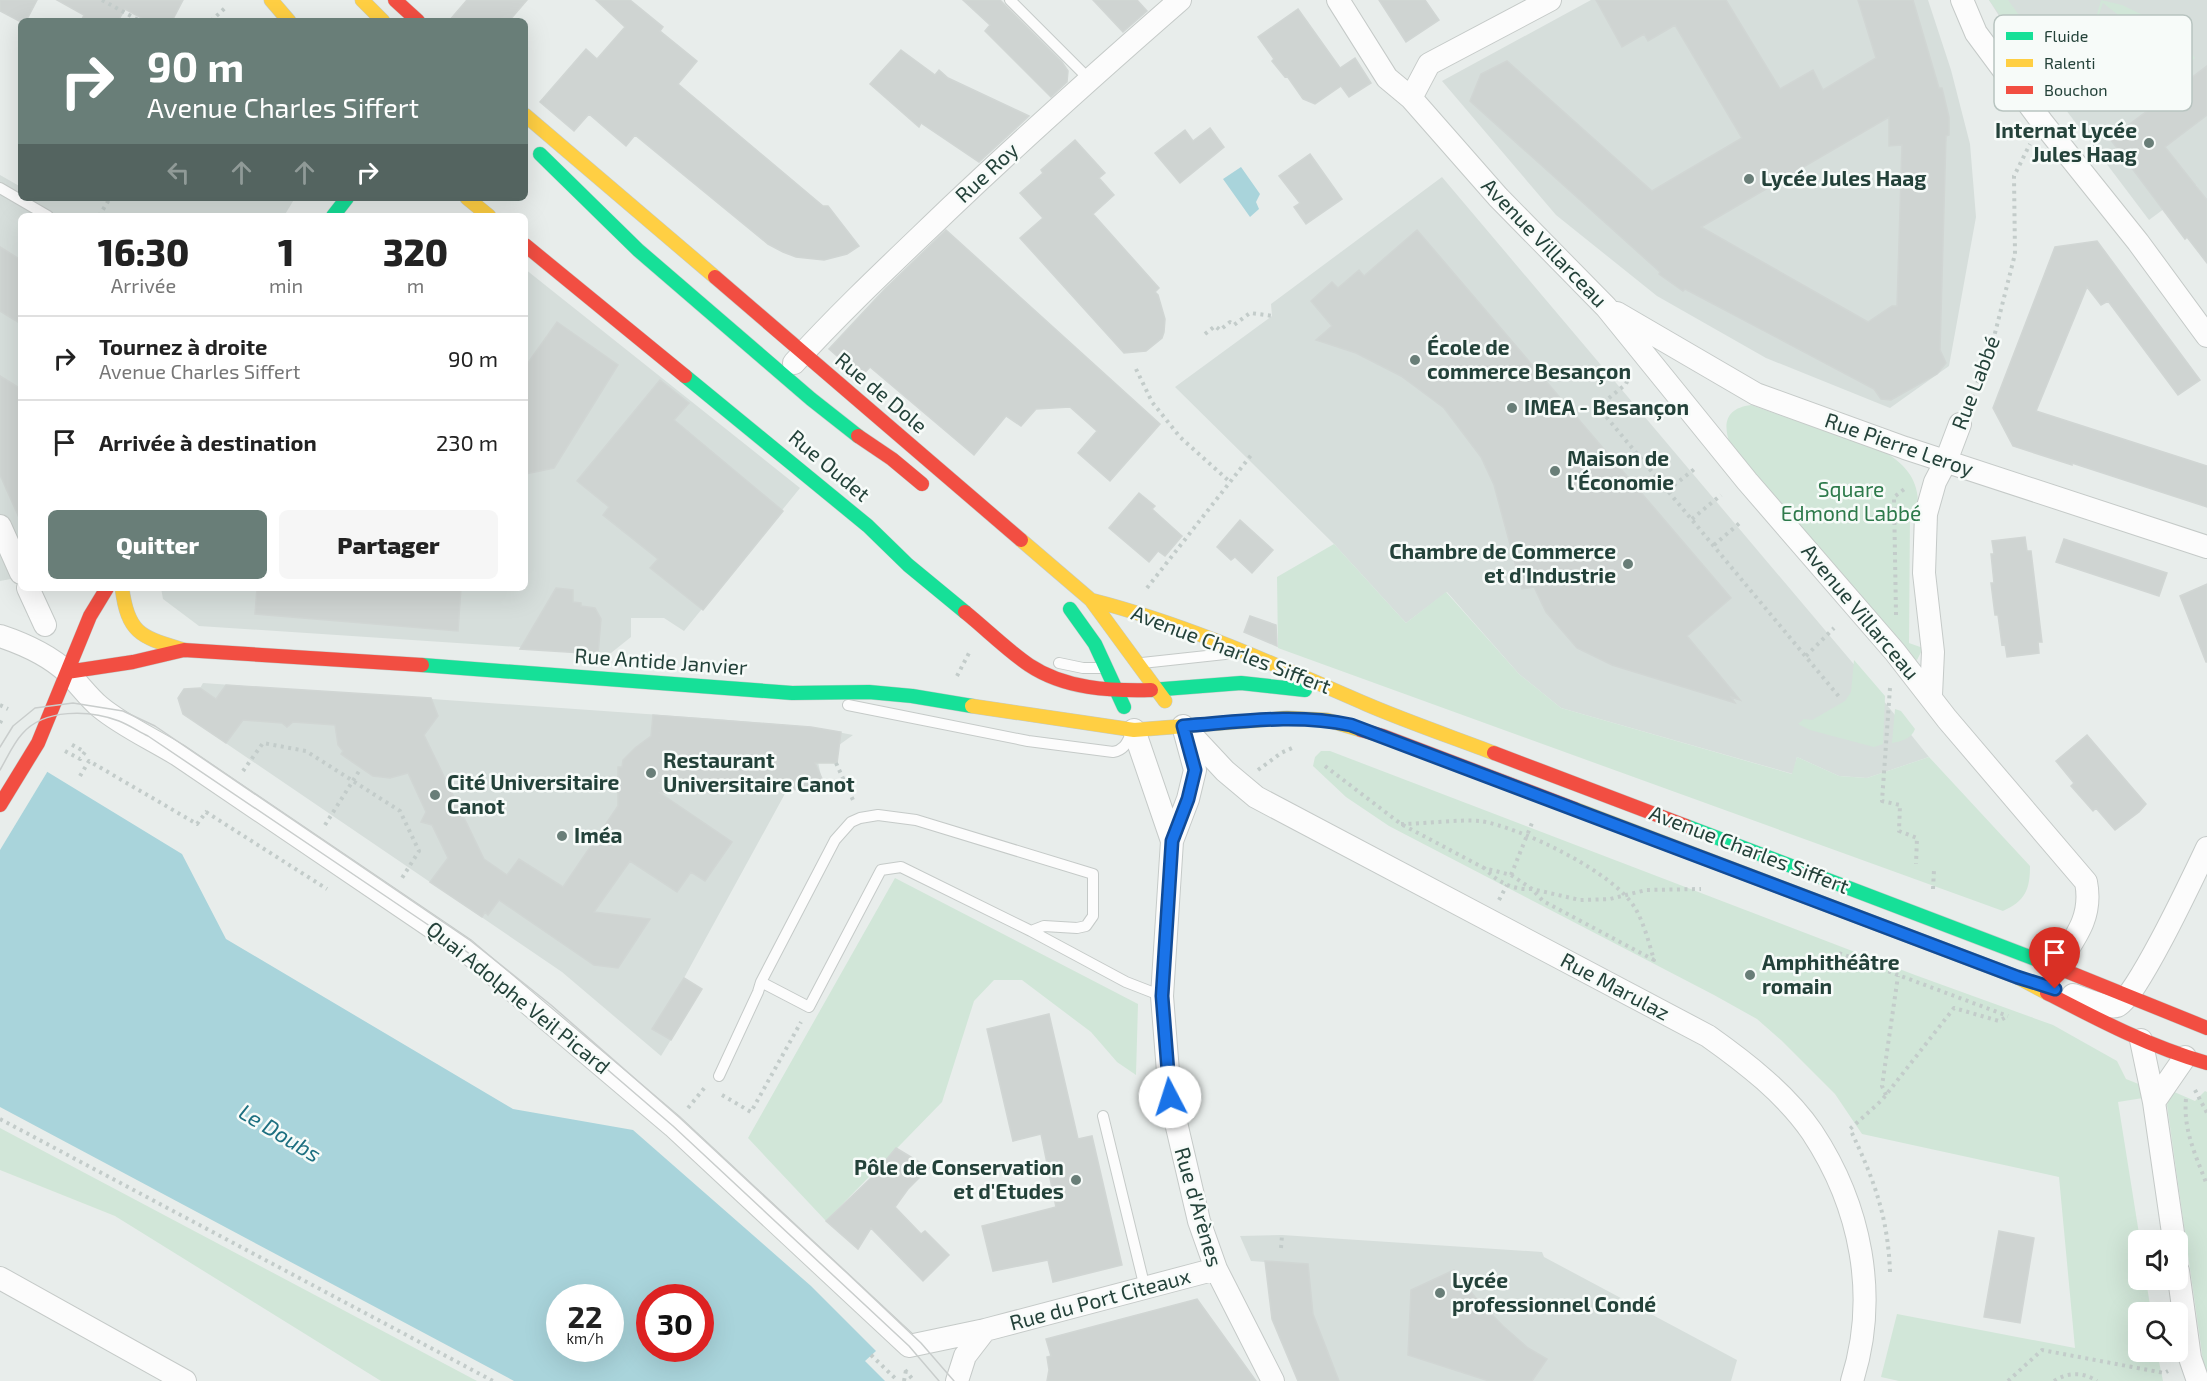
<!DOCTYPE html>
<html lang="fr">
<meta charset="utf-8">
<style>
:root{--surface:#fff;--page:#f6f6f6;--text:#222;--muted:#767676;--line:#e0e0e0;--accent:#697e78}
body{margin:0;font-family:"Exo 2",sans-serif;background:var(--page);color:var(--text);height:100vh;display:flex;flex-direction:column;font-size:22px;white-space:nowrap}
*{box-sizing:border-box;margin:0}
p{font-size:20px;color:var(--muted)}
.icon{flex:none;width:33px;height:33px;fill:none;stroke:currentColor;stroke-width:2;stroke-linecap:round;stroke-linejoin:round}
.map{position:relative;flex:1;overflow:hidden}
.drawer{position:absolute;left:18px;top:213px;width:510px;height:378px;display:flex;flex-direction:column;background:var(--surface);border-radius:9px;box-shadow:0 6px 24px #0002}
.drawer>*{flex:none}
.top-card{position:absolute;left:18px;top:18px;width:510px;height:183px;border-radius:9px;box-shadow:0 6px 24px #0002;background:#697e78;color:#fff;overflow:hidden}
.tools{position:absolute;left:2128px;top:1230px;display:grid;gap:12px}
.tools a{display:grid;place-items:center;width:60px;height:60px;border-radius:9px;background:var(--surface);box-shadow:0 6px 24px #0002;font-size:30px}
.speed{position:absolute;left:546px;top:1284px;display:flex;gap:12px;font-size:30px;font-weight:700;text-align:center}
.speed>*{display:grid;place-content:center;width:78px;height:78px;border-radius:50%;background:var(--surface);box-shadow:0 6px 24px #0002;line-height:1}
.speed small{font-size:15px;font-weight:400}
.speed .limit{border:9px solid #d22;background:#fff;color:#111}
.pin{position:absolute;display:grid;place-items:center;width:51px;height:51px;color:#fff;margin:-62px -26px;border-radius:50% 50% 50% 0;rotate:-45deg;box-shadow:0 0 6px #0007}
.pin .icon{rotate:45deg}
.me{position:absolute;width:66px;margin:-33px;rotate:355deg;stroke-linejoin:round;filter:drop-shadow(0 0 4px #0008)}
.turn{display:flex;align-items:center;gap:21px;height:126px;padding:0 30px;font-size:27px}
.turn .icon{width:78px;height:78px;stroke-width:2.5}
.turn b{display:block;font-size:42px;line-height:51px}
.lanes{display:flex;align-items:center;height:57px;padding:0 30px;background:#0003;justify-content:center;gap:30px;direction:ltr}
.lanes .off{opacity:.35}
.eta{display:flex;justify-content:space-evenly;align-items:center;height:102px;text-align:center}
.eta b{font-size:36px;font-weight:800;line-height:42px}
.primary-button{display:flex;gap:12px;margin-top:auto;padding:12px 30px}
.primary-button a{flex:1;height:69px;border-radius:9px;background:var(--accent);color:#fff;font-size:24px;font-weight:800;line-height:69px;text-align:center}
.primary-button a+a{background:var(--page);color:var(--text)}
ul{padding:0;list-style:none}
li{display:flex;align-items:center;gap:18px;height:84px;padding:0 30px;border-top:2px solid var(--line)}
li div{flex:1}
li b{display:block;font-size:22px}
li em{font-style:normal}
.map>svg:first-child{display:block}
</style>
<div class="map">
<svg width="2207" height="1381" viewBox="0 0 2207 1381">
<rect width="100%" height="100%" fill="#e8edeb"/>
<path fill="#d6dedb" d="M1591,0H1928L1951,70L1970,144L1976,217L1949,366L1890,408L1766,358L1657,296L1556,215L1442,81Z
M1989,0H2207V200L2196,185L2149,220L2020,49Z
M0,175L21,187V198H295L284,216H21V577L0,581Z
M1442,177L1857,668L1929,757L1867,778L1839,776L1797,757L1793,774L1561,708L1519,674L1447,592L1406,623L1334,544L1175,387L1272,316L1271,304Z
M525,269L800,488L684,631L664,618H631V637L611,653L199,626L163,599L161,588H525Z
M203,683L717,719L811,727L853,735L839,745L837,763L818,762L821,776L815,784V789L787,790L684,978L702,989L661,1056L562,972L183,714L178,698L184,689L199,690Z
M1282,1235L1542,1252L1544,1257L1737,1360L1731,1381H1298L1265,1262L1251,1261L1240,1236Z"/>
<path fill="#d1e6d8" d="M1989,0H2008L2055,65L2058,74L2053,86Z
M2101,0L2122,5L2145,16L2135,28L2103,3L2096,23L2105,30L2102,34L2110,40L2113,37L2122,44L2111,57L2090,39Z
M2156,22L2185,45L2195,58C2163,85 2146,96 2103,101L2099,93L2112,76L2116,79L2123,71L2120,68L2128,58L2132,60L2139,53L2135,49L2148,34L2151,37L2157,29L2154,26Z
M1751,405L1885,452C1909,467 1920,483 1918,512L1910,513L1909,643L1923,648L1917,660L1903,656L1730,444C1722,422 1727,408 1751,405Z
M1334,544L1406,623L1446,592L1519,674L1561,708L1792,774L1797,757L1839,776L1867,778L1929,757L2030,866C2030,890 2025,901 2003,911L1278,648L1277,577Z
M1854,660L1885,696L1883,744L1874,747L1810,730L1798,724L1804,719L1812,720L1845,701L1851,692Z
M1895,709L1901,711L1915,729C1911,739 1902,741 1892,743Z
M1321,751H1330L1915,975L2053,1025L2117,1061L2126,1079L2141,1085L2143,1098L2118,1102L2140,1240L2139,1280H2146L2151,1312H2139V1352H2157L2163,1381H1899L1881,1377L1897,1314L2075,1348L2059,1177L1862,1134L1835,1094L1781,1040L1757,1019L1714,995L1389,826L1346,797L1313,766L1315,757Z
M895,878L1138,1004L1136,1075L1117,1062L1091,1032L1022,980H994L974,1001L942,1102L826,1221L748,1138Z
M2172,1091L2195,1101L2205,1091L2207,1092V1371L2204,1368L2167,1105Z
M0,1128L477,1381H381L115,1216L0,1170Z"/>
<path fill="#a9d4db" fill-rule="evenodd" d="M1241,167L1260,194L1256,202L1259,209L1250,217L1223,179Z
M0,743L182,854L226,939L513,1109L633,1130L811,1286L876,1351L865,1361L885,1381H514L0,1107ZM560,1298H610V1348H560ZM650,1298H700V1348H650Z"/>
<path fill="#e8edeb" d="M0,740L49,769L0,850Z"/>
<path fill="#cfd4d2" stroke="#d1d6d4" stroke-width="1.5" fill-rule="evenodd" d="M0,0H37L26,21L21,22L0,11Z
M57,0H183L172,21H147L125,9L118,21H81L84,15Z
M467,0H527L509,21H449Z
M596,0H630L663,27L660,31L697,61L678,84L823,206H828L859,246L847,254L824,260L796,257L783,252L768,244L635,135L626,146L589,114L574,131L540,102L586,49L597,59L625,27Z
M963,0H1000L1062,62L1068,71L1067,82L1051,97L985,31L990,25Z
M1093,0H1137L1147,11L1123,32Z
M1379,0H1425L1439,20L1406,42Z
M1596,0H1726L1780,89L1813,70L1823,90L1876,58L1858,0H1913L1939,88H1942L1949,117V135L1946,136L1940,350L1946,363L1937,374L1891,400L1881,399L1874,389L1685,289L1683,291L1659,274L1660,272L1470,101L1481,74L1507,61L1652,191L1742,138L1675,25L1648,41L1644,34L1622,47ZM1889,117V146L1902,145L1897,306H1892L1868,322L1701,227Z
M1298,9L1340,68L1355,58L1371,83L1349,97L1341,86L1315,104L1303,99L1287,76L1285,77L1272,61L1274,59L1258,37Z
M901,50L935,75L939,70L948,78L1029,116L979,162L921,123L919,127L870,84Z
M2207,66V115L2165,147L2207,200V263L2187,237L2185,239L2110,139Z
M1210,128L1224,147L1180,183L1155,153L1185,130L1193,141Z
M1075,140L1105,173L1099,178L1114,195L1093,214L1159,288L1155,292L1158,295L1165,319L1164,332L1162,338L1146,351L1124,353L1020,238L1043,218L1020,193L1043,173L1041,170Z
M1310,154L1342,199L1306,224L1294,207L1300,203L1279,176Z
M946,230L1160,424L1110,481L1078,453L1097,431L1070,407L1036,409L1021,426L1006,416L974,455L870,367L861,377L829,349L885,289Z
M1417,230L1731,598L1687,636L1740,700L1731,697L1735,703L1612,665L1577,648L1546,612L1534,587L1522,589L1494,485L1481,457L1444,408L1401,376L1356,353L1316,340L1332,326L1311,301L1332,282L1338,288L1359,270L1364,276Z
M2097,241L2200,380L2178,395L2108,301L2101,305L2087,287L2036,411L2207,466V507L2072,463V465L2013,446L1993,408L2055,247Z
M0,247L21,260V324L0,311Z
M557,322L618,365L554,468L525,474V367Z
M0,376L21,389V522L0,475Z
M660,380L689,403L674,420L783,511L703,610L650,568L658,559L603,515L609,507L577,481Z
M1139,493L1155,506L1152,509L1182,536L1165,556L1158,551L1149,562L1109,528Z
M1240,520L1273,550L1252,573L1235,557L1231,560L1217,547Z
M2025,537L2027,551H2031L2042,642H2038L2039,653L2007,657L2005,644L2002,645L1998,615H1995L1991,583H1994L1991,554H1994L1992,541Z
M2064,539L2167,573L2159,596L2056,562Z
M2207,584V662H2206L2180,596Z
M257,588H461L458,631L255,614Z
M556,588L573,590V602L581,603V606L595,608L601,619L598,654L520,649Z
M1250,616L1276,625L1277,646L1244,632Z
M226,685L431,698L438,716L424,735L484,859L507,875L519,859L563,887L618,806V767H622L623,760L635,748L651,736L653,715L811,727L841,732L837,763H815L824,783L815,784V789L660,793L732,842L705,881L691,872L677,892L630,861L594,912L650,919L618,968L594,965L499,900L488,915L485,912L482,917L430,882L448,858L432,825L421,822L426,812L408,773L390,778L373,776L361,768L341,754L343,751L338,745L335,725L293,722L287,727L282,723L243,720L226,743L183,714L178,698L184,689L200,688L216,699Z
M2087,735L2146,804L2139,812L2115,830L2096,808L2093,811L2071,786L2074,783L2056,761Z
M684,978L702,989L671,1040L652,1029Z
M1049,1014L1078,1139L1092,1136L1122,1265L1053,1282L1048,1260L993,1271L982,1226L1056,1207L1041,1134L1013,1141L987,1029Z
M896,1148L929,1168L908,1189L895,1207L921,1234L925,1231L949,1255L923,1281L871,1228L858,1249L826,1221L871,1178Z
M1999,1231L2034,1238L2020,1323L1984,1317Z
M1265,1261L1308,1264L1313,1314L1339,1381H1298L1272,1319Z
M1454,1270L1475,1297L1503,1326L1528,1348L1547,1359L1532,1381H1489L1408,1355L1411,1290Z
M1197,1299L1256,1381H1047L1049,1370L1047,1357L1051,1356L1046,1339Z"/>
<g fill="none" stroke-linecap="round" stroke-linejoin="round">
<g stroke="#c5cac8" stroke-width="12">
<path id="lane" d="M1010,0L1089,79
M0,188L48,216
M1059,663L1083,668H1102
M1142,663L1225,654
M848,705L1028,741L1113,752C1125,750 1127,742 1132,732
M761,982L809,1007L881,870L901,867L1031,931L1126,982L1162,996
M719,1076L758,992L761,982L835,840L851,822L860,818L878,815L916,820L1093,874V916L1086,926L1077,928L1044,926L1031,931
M1103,1116L1145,1288"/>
</g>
<g stroke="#c5cac8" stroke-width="24">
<path id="street" d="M1338,0L1387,78L1411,98L1498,197L1606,307L1747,481L1895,652L1947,719L2086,882C2093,917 2075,938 2056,967
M1962,0L1976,33L2042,122L2138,242L2207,336
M1411,98L1429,64L1550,0
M1617,313L1756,394L1905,448L2207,547
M794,363C843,309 897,259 950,208C1025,137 1102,68 1180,0
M0,526L21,573
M28,588L45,625
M0,636C24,644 49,655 68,673C79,684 88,697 100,707C123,726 152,739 178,755L464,949L673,1126L909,1346L985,1330L1216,1269
M1931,695L1933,652L1924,573L1926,514L1935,482L1946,461L1960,424
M1183,726L1225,771L1256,797L1708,1036C1746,1063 1786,1094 1812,1132C1861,1206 1879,1296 1852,1381
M1134,730L1172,841
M1185,733L1195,770L1188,799L1172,841L1162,996L1170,1097L1199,1221L1216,1269L1273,1381
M2073,995C2082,998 2109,1009 2117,1006C2136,999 2195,873 2207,848
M2141,1040L2154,1102L2185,1057
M2154,1102L2174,1240
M2178,1271L2190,1358L2198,1381
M0,1278L185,1381
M957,1381L965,1356L985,1330"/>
</g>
<g stroke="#c3cbc8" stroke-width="15">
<path id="fast" d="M540,154L638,250L811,399L858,436
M333,216L347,198
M685,376L868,526L908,565L965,612
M1070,609L1095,644L1124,707
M422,665L792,693L869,692L912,696L972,706
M1151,690L1241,683L1305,690
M1686,826L2056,967"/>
</g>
<g stroke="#c3cbc8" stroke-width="15">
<path id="slow" d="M271,0L289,21
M362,0L383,21
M525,115L715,277
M467,198L489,216
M1021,540L1091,600L1165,701
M122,588C128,635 142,637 184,650
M1091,600C1186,624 1276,665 1366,704C1408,722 1452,737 1494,753
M972,706L1134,730L1287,718L1327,720L1361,730
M1575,809L2017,977L2047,993"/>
</g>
<g stroke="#c3cbc8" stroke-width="15">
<path id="jam" d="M395,0L418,21
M525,245L685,376
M715,277L1021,540
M858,436L892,459L922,484
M965,612C986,629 1007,650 1029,665C1065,689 1110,691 1151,690
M67,672L133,662L184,650L422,665
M1361,730L1383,736L1575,809
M1494,753L1686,826
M0,805L38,743L90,616L107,588
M2056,967L2207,1028
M2047,993C2099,1020 2150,1047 2207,1063"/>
</g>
<path stroke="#c3ccca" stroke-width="4" stroke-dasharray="3 4.5" stroke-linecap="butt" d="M102,0L140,21
M211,21L225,8
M99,216L110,198
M1205,334L1215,326L1220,330L1230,322L1234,325L1250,313L1273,316
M1136,369L1152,402L1180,437L1230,482
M1630,374L1626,384L1598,407L1841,699
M1969,404L1991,349L2015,254L2014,176L2030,144
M1668,490L1697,467
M1692,519L1721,495
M1714,545L1742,521
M1147,588L1252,454
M1896,615L1894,497L1907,487
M1806,656L1834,628
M957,676L969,653
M1890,688L1882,801L1900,805L1899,831L1917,838L1916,864
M0,705L8,709
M0,723L2,719
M65,751L80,759L85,752L69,743
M836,763L853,800
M1325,766L1401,824L1484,868L1511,875L1532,889L1580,900L1610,899L1646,890L1701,889
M1258,770L1281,753L1292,748
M243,771L263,743L306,751L400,811L419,851L402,878
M80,776L89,761L197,824L207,811
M206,812L327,889
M1401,824C1424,824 1459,819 1480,821C1520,827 1614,872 1635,908C1644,923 1649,943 1654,960L1543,901L1532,889C1512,890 1498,882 1484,868
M325,825L361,768
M1511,875L1532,823
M1933,889L1934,870
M1499,900L1507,885
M1839,953L2008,1016
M2195,1090L2207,1113
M722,1095L751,1112L801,1022
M1886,1095L1882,1086L1898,976
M2186,1099C2183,1130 2196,1156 2207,1185
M688,1108L706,1086
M0,1119L493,1381
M1281,1248L1282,1235
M1890,1272C1888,1217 1874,1179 1850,1129L1882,1100L1954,1008L1999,1021L2008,1016
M871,1355L898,1381
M905,1370L914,1381
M904,1381L906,1370
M2008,1381L2042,1350L2164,1373L2168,1371
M2054,1381C2068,1372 2083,1372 2097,1381"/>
<use href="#lane" stroke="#fcfcfc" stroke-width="10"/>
<use href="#street" stroke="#fcfcfc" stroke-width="22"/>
<use href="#fast" stroke="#16e098" stroke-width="14"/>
<use href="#slow" stroke="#ffcf43" stroke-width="14"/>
<use href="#jam" stroke="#f24e42" stroke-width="14"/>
<path stroke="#c9cdcc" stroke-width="1.5" d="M0,747L13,726L35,708L73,703L123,711L155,726L471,941L551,1005L680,1118L847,1273L921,1343L954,1381
M0,770C7,758 13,744 22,734C44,708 90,710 119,721C129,725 138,731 148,736L461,947L544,1015L673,1126L909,1346L939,1381"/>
</g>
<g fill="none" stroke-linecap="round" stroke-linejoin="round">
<g stroke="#114b97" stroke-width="15">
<path id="route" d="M1170,1097L1162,996L1172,841L1188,799L1195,770L1183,726C1239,722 1295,713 1351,725L2017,977L2055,989"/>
</g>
<use href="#route" stroke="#1a73e8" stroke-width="10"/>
</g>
<g fill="#697e78" stroke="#f7fbf9" stroke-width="2">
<circle cx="2149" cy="143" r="6"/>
<circle cx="1749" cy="179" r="6"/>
<circle cx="1415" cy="360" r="6"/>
<circle cx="1512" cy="408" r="6"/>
<circle cx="1555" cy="471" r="6"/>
<circle cx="1628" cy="564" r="6"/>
<circle cx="651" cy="773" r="6"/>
<circle cx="435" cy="795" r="6"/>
<circle cx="562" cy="836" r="6"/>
<circle cx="1750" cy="975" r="6"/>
<circle cx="1076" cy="1180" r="6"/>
<circle cx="1440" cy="1293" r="6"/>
</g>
<g text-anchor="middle" stroke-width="5" stroke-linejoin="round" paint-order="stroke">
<g font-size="21" font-weight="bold" fill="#24423a" stroke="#f7fbf9" text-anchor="start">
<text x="2137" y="138" text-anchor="end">Internat Lycée<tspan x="2137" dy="24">Jules Haag</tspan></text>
<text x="1761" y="186">Lycée Jules Haag</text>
<text x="1427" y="355">École de<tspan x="1427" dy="24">commerce Besançon</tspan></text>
<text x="1524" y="415">IMEA - Besançon</text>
<text x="1567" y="466">Maison de<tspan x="1567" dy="24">l'Économie</tspan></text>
<text x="1616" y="559" text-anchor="end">Chambre de Commerce<tspan x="1616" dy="24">et d'Industrie</tspan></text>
<text x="663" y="768">Restaurant<tspan x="663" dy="24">Universitaire Canot</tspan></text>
<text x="447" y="790">Cité Universitaire<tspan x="447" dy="24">Canot</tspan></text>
<text x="574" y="843">Iméa</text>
<text x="1762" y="970">Amphithéâtre<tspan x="1762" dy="24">romain</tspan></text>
<text x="1064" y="1175" text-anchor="end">Pôle de Conservation<tspan x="1064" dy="24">et d'Etudes</tspan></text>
<text x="1452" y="1288">Lycée<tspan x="1452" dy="24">professionnel Condé</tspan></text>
</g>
<g font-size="21" fill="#24423a" stroke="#f7fbf9">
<text transform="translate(987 173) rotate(-43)" y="7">Rue Roy</text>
<text transform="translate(1544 243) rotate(46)" y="7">Avenue Villarceau</text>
<text transform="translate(1976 383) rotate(-69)" y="7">Rue Labbé</text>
<text transform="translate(881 393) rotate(40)" y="7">Rue de Dole</text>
<text transform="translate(1899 445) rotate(19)" y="7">Rue Pierre Leroy</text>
<text transform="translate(829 466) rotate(40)" y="7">Rue Oudet</text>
<text transform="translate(1860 612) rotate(50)" y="7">Avenue Villarceau</text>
<text transform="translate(1231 650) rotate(21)" y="7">Avenue Charles Siffert</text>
<text transform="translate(661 662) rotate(4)" y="7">Rue Antide Janvier</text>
<text transform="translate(1749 850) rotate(21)" y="7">Avenue Charles Siffert</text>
<text transform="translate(1615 987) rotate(28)" y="7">Rue Marulaz</text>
<text transform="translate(518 998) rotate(39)" y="7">Quai Adolphe Veil Picard</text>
<text transform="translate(1198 1207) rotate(74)" y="7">Rue d'Arènes</text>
<text transform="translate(1100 1300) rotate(-15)" y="7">Rue du Port Citeaux</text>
</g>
<g font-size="21" fill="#2d7a4b" stroke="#f7fbf9">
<text x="1851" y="497">Square<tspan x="1851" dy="24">Edmond Labbé</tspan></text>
</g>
<g font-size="22" font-style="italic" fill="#1c6f80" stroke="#f7fbf9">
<text transform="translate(280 1133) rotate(31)" y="8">Le Doubs</text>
</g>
</g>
<rect x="1994" y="15" width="198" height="96" rx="9" fill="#f7fbf9" stroke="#b8c4c0" stroke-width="1.5"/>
<rect x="2006" y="32" width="27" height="8" fill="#16e098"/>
<rect x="2006" y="59" width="27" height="8" fill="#ffcf43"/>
<rect x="2006" y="86" width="27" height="8" fill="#f24e42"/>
<g font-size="16" fill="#24423a">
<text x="2044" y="42">Fluide</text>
<text x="2044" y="69">Ralenti</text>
<text x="2044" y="96">Bouchon</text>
</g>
</svg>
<div class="tools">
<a><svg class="icon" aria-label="sound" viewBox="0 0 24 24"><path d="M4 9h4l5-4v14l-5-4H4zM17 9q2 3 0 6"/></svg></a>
<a><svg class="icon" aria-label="search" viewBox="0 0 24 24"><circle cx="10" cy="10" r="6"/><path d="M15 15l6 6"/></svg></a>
</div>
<div class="speed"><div>22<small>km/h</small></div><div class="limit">30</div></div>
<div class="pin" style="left:2055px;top:989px;background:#d93025"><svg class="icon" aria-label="arrive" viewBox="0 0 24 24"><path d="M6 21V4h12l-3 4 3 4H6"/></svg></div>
<svg class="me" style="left:1170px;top:1097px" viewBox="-20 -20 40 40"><circle r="19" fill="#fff"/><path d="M0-13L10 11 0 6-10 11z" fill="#1a73e8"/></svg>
<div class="top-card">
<div class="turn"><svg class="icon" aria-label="right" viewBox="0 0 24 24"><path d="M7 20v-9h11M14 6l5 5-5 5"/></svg><div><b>90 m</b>Avenue Charles Siffert</div></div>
<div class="lanes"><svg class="icon off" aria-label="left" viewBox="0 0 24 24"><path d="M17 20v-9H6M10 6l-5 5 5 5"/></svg><svg class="icon off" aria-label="ahead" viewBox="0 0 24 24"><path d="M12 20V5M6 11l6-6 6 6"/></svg><svg class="icon off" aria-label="ahead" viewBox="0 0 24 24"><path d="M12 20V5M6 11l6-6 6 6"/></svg><svg class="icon" aria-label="right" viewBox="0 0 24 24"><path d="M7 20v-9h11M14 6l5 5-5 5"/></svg></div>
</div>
<section class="drawer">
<div class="eta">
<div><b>16:30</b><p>Arrivée</p></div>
<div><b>1</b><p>min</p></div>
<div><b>320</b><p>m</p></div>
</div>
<ul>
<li><svg class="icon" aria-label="right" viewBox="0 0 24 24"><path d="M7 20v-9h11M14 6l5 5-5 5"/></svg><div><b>Tournez à droite</b><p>Avenue Charles Siffert</p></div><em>90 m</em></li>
<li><svg class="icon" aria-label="arrive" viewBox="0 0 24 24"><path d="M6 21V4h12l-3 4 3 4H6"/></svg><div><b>Arrivée à destination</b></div><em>230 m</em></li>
</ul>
<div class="primary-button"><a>Quitter</a><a>Partager</a></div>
</section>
</div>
